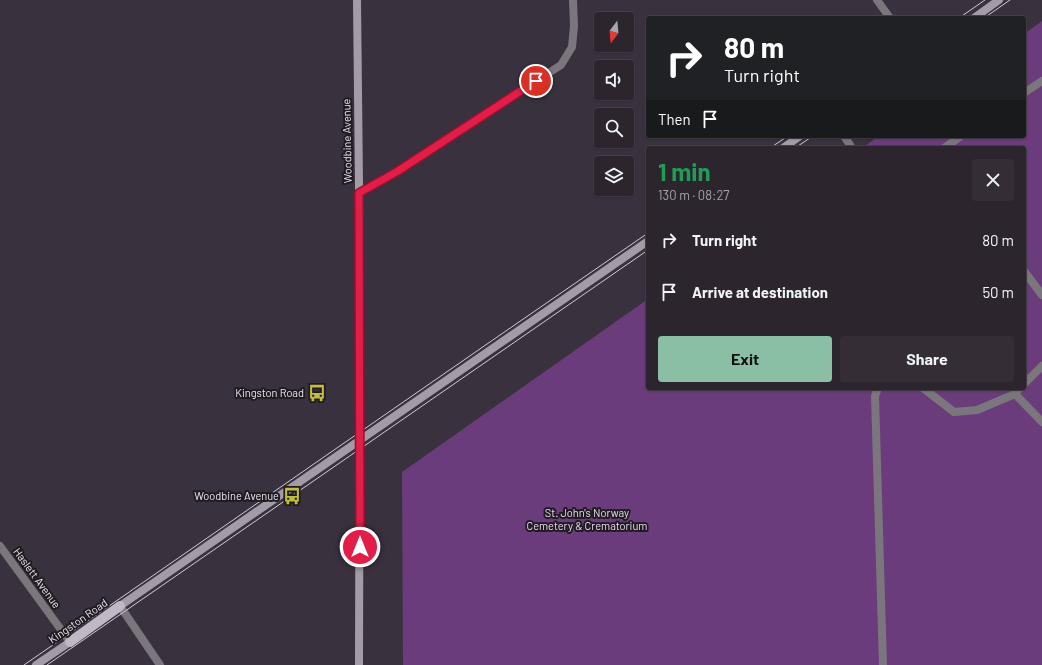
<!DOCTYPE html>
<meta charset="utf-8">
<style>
:root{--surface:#2c252e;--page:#342d36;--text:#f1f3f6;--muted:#a6a5aa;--line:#48424a;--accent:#8abfa5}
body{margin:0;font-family:Barlow,sans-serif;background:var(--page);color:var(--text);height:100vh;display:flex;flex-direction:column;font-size:15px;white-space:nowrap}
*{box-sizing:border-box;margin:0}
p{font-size:13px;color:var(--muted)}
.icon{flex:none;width:22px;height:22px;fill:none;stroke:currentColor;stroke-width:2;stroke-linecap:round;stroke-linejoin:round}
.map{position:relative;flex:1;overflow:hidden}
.details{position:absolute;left:646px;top:146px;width:380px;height:244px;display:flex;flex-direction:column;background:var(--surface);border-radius:4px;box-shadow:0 1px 3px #0004,0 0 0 1px var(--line)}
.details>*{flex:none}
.hud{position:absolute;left:646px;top:16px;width:380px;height:122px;border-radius:4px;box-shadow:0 1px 3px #0004,0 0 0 1px var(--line);background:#202124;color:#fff;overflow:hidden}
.needle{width:26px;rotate:196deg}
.buttons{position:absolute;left:594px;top:12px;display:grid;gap:8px}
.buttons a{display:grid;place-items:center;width:40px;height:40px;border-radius:4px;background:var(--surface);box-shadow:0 1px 3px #0004,0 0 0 1px var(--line);font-size:20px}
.pin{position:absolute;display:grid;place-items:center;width:34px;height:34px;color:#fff;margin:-17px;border:2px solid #fff;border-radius:50%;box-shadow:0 1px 4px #0007}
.me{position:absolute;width:44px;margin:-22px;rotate:0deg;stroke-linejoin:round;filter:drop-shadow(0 0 3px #0008)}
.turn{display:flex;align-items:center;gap:14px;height:84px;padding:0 12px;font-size:18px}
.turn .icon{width:52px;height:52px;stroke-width:2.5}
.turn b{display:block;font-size:28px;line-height:34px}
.then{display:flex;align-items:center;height:38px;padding:0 12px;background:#0003;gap:8px;font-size:15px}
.round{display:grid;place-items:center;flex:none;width:42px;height:42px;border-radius:4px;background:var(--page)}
.head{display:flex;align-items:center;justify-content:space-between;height:68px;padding:0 12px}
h1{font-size:24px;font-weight:700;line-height:30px;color:#1e9e55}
.cta{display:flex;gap:8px;margin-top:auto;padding:8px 12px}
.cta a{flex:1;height:46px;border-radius:4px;background:var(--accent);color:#111;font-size:16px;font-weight:700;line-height:46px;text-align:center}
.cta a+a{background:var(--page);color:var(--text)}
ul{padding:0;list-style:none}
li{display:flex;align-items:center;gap:12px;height:52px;padding:0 12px}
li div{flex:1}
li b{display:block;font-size:15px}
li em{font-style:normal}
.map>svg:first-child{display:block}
</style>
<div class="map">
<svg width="1042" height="665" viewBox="0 0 1042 665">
<rect width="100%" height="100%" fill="#3a313e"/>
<path fill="#6a3c7b" d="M1042,21V665H403L402,472L648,299V388H1024V148H862L879,136H1024V34Z"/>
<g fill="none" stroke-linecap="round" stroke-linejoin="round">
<path stroke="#7b767d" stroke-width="8" d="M1024,93L1042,81
M844,136L852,148
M944,148L961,136
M359,193L398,171L561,65L572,47L574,26L573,0
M1024,271L1042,295
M1024,384L1042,366
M878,388L875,396L883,665
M923,388L954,412L977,410L1015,394
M1020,388L1015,394L1042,422
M120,606L160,665"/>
<path stroke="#7b767d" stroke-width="8" d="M877,0L890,18
M0,546L70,642"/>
<path stroke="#a39ba6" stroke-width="8" d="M357,0L360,277L359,665
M974,18L999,0
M783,148L800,136
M120,606L648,241
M36,665L70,642"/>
<path stroke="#c1b7c5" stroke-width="10" d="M70,642L120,606"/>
<path stroke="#d1cbd4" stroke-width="1" d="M959,18L985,0
M984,18L1010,0
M770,148L788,136
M795,148L813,136
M24,665C232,521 440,376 648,233
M47,665L648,250"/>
</g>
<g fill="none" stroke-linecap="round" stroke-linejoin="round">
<g stroke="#92132f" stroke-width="10">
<path id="route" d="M360,547L359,193L398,171L536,81"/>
</g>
<use href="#route" stroke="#e11d48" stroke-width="7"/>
</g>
<defs>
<g id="bus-bare" transform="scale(1.38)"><path d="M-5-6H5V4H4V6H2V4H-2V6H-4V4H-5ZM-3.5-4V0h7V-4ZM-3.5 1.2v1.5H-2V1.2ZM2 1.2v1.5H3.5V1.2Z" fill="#c3bd3e" stroke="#1f1b21" stroke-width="2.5" paint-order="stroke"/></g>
</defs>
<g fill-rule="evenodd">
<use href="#bus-bare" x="317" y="393"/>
<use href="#bus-bare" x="292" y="496"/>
</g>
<g text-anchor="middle" stroke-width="4" stroke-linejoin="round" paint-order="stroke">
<g font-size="11" fill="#ede7f0" stroke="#1f1b21">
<text transform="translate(347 141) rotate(-91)" y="4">Woodbine Avenue</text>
<text transform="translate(37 578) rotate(54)" y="4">Haslett Avenue</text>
<text transform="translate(78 621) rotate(-35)" y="4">Kingston Road</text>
</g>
<g font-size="11" fill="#ede7f0" stroke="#1f1b21" text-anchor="end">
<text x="304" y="397">Kingston Road</text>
<text x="279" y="500">Woodbine Avenue</text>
</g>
<g font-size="11" fill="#ebdcf1" stroke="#1f1b21">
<text x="587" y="517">St. John's Norway<tspan x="587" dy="13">Cemetery &amp; Crematorium</tspan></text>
</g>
</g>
</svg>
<div class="buttons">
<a><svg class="needle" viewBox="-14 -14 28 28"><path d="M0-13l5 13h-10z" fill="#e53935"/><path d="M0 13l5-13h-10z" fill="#a6a5aa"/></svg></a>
<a><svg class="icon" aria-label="sound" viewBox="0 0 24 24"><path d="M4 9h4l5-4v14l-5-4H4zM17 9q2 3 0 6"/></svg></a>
<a><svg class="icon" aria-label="search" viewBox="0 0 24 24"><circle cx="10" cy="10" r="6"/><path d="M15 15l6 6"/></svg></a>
<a><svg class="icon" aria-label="layers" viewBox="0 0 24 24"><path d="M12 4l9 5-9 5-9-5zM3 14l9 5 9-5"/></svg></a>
</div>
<div class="pin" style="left:536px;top:81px;background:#d93025"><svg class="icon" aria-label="arrive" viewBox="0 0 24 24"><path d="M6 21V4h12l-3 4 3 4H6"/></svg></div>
<svg class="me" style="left:360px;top:547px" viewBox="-20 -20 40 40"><circle r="17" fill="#e11d48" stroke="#fff" stroke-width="3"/><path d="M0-11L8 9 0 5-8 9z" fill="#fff"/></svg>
<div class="hud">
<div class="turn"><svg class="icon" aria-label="right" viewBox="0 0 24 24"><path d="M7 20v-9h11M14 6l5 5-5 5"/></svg><div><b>80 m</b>Turn right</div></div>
<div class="then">Then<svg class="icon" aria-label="arrive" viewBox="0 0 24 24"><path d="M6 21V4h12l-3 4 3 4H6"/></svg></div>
</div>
<section class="details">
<div class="head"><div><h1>1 min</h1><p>130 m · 08:27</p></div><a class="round"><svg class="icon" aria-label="close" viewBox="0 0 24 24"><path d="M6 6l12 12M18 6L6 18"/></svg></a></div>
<ul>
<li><svg class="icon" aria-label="right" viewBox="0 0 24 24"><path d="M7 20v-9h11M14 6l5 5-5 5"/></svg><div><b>Turn right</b></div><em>80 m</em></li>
<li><svg class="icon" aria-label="arrive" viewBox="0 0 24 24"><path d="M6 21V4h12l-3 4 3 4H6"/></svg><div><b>Arrive at destination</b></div><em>50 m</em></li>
</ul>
<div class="cta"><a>Exit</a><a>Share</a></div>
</section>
</div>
